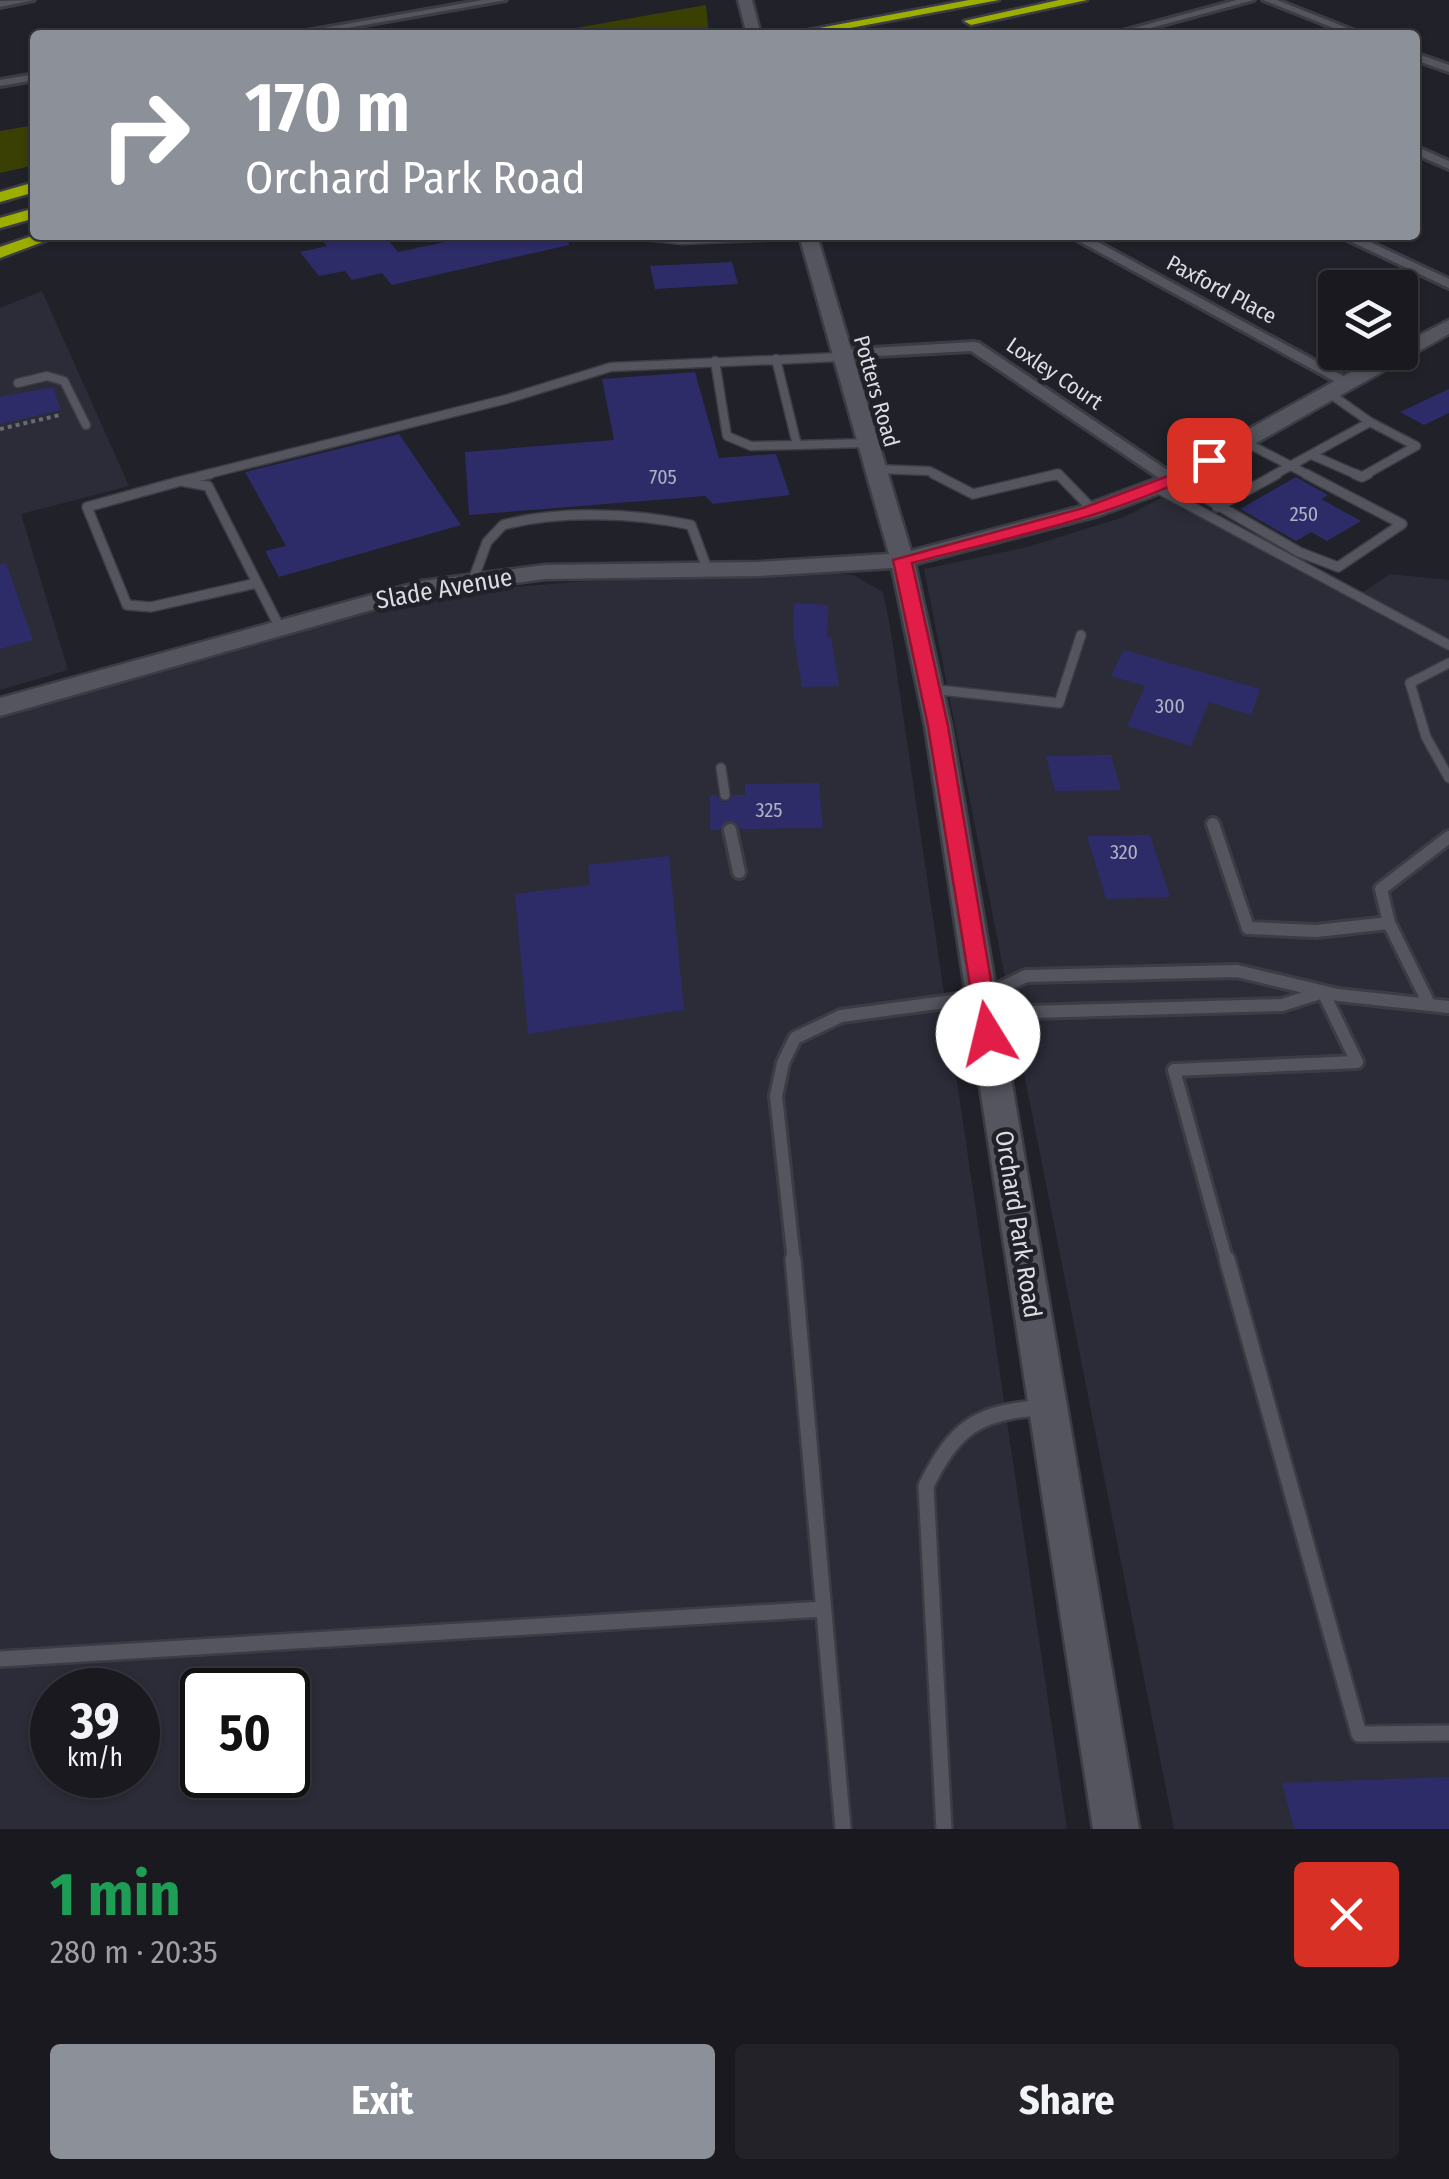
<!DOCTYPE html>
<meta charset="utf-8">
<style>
:root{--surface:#19191f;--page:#222228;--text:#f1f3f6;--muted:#9fa0a4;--line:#37383d;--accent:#8c9099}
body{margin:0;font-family:"Fira Sans Condensed",sans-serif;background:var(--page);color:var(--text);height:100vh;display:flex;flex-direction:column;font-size:38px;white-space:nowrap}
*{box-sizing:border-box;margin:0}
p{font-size:32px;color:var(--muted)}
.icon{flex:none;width:55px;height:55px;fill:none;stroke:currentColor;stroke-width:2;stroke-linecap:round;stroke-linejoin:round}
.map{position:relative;height:1829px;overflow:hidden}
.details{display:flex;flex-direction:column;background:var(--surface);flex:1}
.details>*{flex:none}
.hud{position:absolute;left:30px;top:30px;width:1390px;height:210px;border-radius:10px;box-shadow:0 2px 8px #0004,0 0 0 2px var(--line);background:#8c9099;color:#fff;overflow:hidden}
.buttons{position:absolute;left:1318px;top:270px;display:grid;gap:20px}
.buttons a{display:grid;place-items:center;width:100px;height:100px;border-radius:10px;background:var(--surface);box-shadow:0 2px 8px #0004,0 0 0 2px var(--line);font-size:50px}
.speed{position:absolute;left:30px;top:1668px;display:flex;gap:20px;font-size:50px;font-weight:700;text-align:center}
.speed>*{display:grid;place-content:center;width:130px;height:130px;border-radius:50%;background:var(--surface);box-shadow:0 2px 8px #0004,0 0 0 2px var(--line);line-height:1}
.speed small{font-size:25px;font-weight:400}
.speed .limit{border:5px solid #111;border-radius:15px;background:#fff;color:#111}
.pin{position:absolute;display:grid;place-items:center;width:85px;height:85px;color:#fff;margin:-42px;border-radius:20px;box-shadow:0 5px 15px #0006}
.me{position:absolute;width:110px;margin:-55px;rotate:351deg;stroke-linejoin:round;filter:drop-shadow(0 0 8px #0008)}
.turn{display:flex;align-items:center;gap:35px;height:210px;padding:0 50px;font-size:45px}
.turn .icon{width:130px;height:130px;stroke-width:2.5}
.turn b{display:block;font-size:70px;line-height:85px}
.round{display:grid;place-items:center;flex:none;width:105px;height:105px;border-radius:10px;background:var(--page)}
.summary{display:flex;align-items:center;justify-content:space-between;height:170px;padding:0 50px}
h1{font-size:60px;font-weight:700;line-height:75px;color:#1e9e55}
.primary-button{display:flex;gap:20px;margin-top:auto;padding:20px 50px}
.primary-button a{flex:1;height:115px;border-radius:10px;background:var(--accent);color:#fff;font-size:40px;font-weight:700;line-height:115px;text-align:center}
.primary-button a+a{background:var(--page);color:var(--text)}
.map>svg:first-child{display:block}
</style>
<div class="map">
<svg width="1449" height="1829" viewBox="0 0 1449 1829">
<rect width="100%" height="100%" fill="#212129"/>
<path fill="#2b2c38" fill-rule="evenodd" d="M42,291L129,486L21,514L68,670L0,690V308Z
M1175,491L1360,594L1390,574L1449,580V1829H1174L924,569L1027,547L1124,517Z
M832,573L853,575L883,592L890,626L1067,1829H0V716L351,617L491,589L588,581ZM52,1690H138V1775H52ZM202,1690H288V1775H202Z"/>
<path fill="#3a4004" d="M706,5L709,35H536Z
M35,125V165L0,173V131Z"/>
<path fill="#2e2c68" d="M318,235H384L398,252L478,235H568L569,245L392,285L382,273L352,280L345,271L319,276L300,252L327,246Z
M732,262L738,284L655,289L650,266Z
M695,372L719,458L776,454L790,495L713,504L705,496L469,515L465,452L614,440L602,379Z
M53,387L61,410L0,424V397Z
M1449,389V413L1424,425L1400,412Z
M399,434L461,525L279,577L265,551L286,546L245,472Z
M1296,477L1328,495L1321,499L1361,521L1327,541L1311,532L1296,541L1240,509Z
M6,563L33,640L0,649V564Z
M794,603L828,605L827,637H831L839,686L802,687L793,631Z
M1124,650L1260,689L1251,715L1209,702L1191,746L1127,726L1145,686L1111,676Z
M1111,755L1121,790L1055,791L1046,756Z
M819,783L823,828L740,829L737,823L729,820L720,830H710V795H717L725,803L733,795H745V784Z
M1150,835L1170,897L1106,899L1087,836Z
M669,856L684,1010L528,1034L515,894L590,885L588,865Z
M1449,1777V1829H1294L1282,1783Z"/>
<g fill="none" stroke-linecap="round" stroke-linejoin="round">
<g stroke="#3c3d44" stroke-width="11">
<path id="lane-far3" d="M636,235L682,240L808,235
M776,359L797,445L866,443
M715,361L727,436L751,446L797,445
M18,383L47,376L64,381L86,425
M1329,393L1370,422L1416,446
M1243,441L1310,476
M1312,455L1360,476
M876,469L929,471L939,476
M200,476L507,399L611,367L840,357
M1049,476H1060
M1272,476L1370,422
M1363,476L1416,446"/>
</g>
<g stroke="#3c3d44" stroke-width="12">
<path id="lane-far2" d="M934,474L973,494L1058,474L1093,510
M1355,474L1362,477L1368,474
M1174,480L1299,552L1338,567L1402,524L1306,474
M181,481L210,474
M1155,487L1449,645
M1217,507L1277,474
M473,580L487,542L503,525C559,510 634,513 691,525L708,571
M257,583L151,607L127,605L87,507L181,481L208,486L279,626
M1449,663L1410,683L1426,737L1449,778
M930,689L1059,703L1081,635
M721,768L725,795"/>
</g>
<g stroke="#3c3d44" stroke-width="18">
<path id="lane-far1" d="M1213,824L1248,928L1316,931L1389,923
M730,830L739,872
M986,998L1031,1012L1282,1005L1323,992
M1428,1002L1389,923L1381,889L1449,837
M794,1262L776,1096L783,1063L795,1038L841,1016L982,997L1026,976L1237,971L1338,995L1449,1007
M1227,1262L1174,1070L1357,1062L1323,992"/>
</g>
<g stroke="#3c3d44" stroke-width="20">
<path id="lane" d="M793,1259L843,1829
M1227,1259L1359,1734L1449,1733
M0,1659L823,1609
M944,1829L926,1486C954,1429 977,1411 1041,1408"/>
</g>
<g stroke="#3c3d44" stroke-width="6">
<path id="street" d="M34,0L0,7V1Z
M483,0H506L308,35H284Z
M1237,0H1254L1125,35H1108Z
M1263,0H1277L1365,35H1351Z
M1415,53L1449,65V72L1415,60Z
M35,74V80L0,86V80Z
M1415,146L1449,161V169L1415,154Z
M1068,235H1085L1356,383L1343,386Z
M1337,235H1355L1449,279V288Z
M974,342L979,343L1182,480L1180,484H1168L971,351L839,358L832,354L839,350Z"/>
</g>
<g stroke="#3c3d44" stroke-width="5">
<path id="secondary" d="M738,0H752L761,35H747Z
M799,235H817L911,551L1082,506L1166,475L1387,352H1400V345L1449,320V334L1182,485L1098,516L915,564L951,726L1139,1829H1093L925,726L892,568L758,576L545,579L424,595L0,716V698L422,581L545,565L758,562L889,554Z"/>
</g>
<g stroke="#3c3d44" stroke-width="5">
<path id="highway" d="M969,0H999L813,35H782Z
M1059,0H1087L971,25L964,21Z
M35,182V192L0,202V192Z
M35,208V218L0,228V218Z
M35,235H61L0,258V247Z"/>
</g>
<path stroke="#6a6a71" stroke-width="4" stroke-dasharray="4 4" stroke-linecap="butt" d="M0,429L60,415"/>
<use href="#lane-far3" stroke="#54555e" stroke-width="8"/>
<use href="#lane-far2" stroke="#54555e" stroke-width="9"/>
<use href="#lane-far1" stroke="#54555e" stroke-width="12"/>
<use href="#lane" stroke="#54555e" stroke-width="15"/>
<use href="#street" fill="#54555e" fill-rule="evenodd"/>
<use href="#secondary" fill="#54555e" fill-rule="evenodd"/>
<use href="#highway" fill="#9dae02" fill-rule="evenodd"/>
</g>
<path fill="#e11d48" stroke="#92132f" stroke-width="2.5" d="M1209,455L1217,460L1215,464C1121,516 1014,536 912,563L948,726L1000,1034L997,1041H979L928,726L893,560L1083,508L1168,476Z"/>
<g text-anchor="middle" stroke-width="9" stroke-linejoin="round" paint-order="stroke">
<g font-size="20" fill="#b0b1c4">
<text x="663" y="484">705</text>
<text x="1304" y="521">250</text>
<text x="1170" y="713">300</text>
<text x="769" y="817">325</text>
<text x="1124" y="859">320</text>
</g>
<g font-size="22" fill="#dcdde2" stroke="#212129">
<text transform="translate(1222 289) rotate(28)" y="8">Paxford Place</text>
<text transform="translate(1055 373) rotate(34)" y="8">Loxley Court</text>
<text transform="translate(877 391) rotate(74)" y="8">Potters Road</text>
</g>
<g font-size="25" fill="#dcdde2" stroke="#212129">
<text transform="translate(444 588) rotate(-10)" y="9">Slade Avenue</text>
<text transform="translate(1019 1224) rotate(81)" y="9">Orchard Park Road</text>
</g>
</g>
</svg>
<div class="buttons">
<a><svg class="icon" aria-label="layers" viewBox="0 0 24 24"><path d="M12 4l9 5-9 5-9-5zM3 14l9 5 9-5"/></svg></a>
</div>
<div class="speed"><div>39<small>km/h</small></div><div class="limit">50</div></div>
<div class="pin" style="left:1209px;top:460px;background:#d93025"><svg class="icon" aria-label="arrive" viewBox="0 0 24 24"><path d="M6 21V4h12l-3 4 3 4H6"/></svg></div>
<svg class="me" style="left:988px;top:1034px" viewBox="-20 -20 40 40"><circle r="19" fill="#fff"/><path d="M0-13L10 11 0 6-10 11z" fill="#e11d48"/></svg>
<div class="hud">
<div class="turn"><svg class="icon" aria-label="right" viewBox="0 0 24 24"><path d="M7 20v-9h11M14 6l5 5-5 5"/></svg><div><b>170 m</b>Orchard Park Road</div></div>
</div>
</div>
<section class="details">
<div class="summary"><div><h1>1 min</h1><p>280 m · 20:35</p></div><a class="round" style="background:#d93025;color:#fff"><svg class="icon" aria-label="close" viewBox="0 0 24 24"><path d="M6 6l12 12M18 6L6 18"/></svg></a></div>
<div class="primary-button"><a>Exit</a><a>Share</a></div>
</section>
